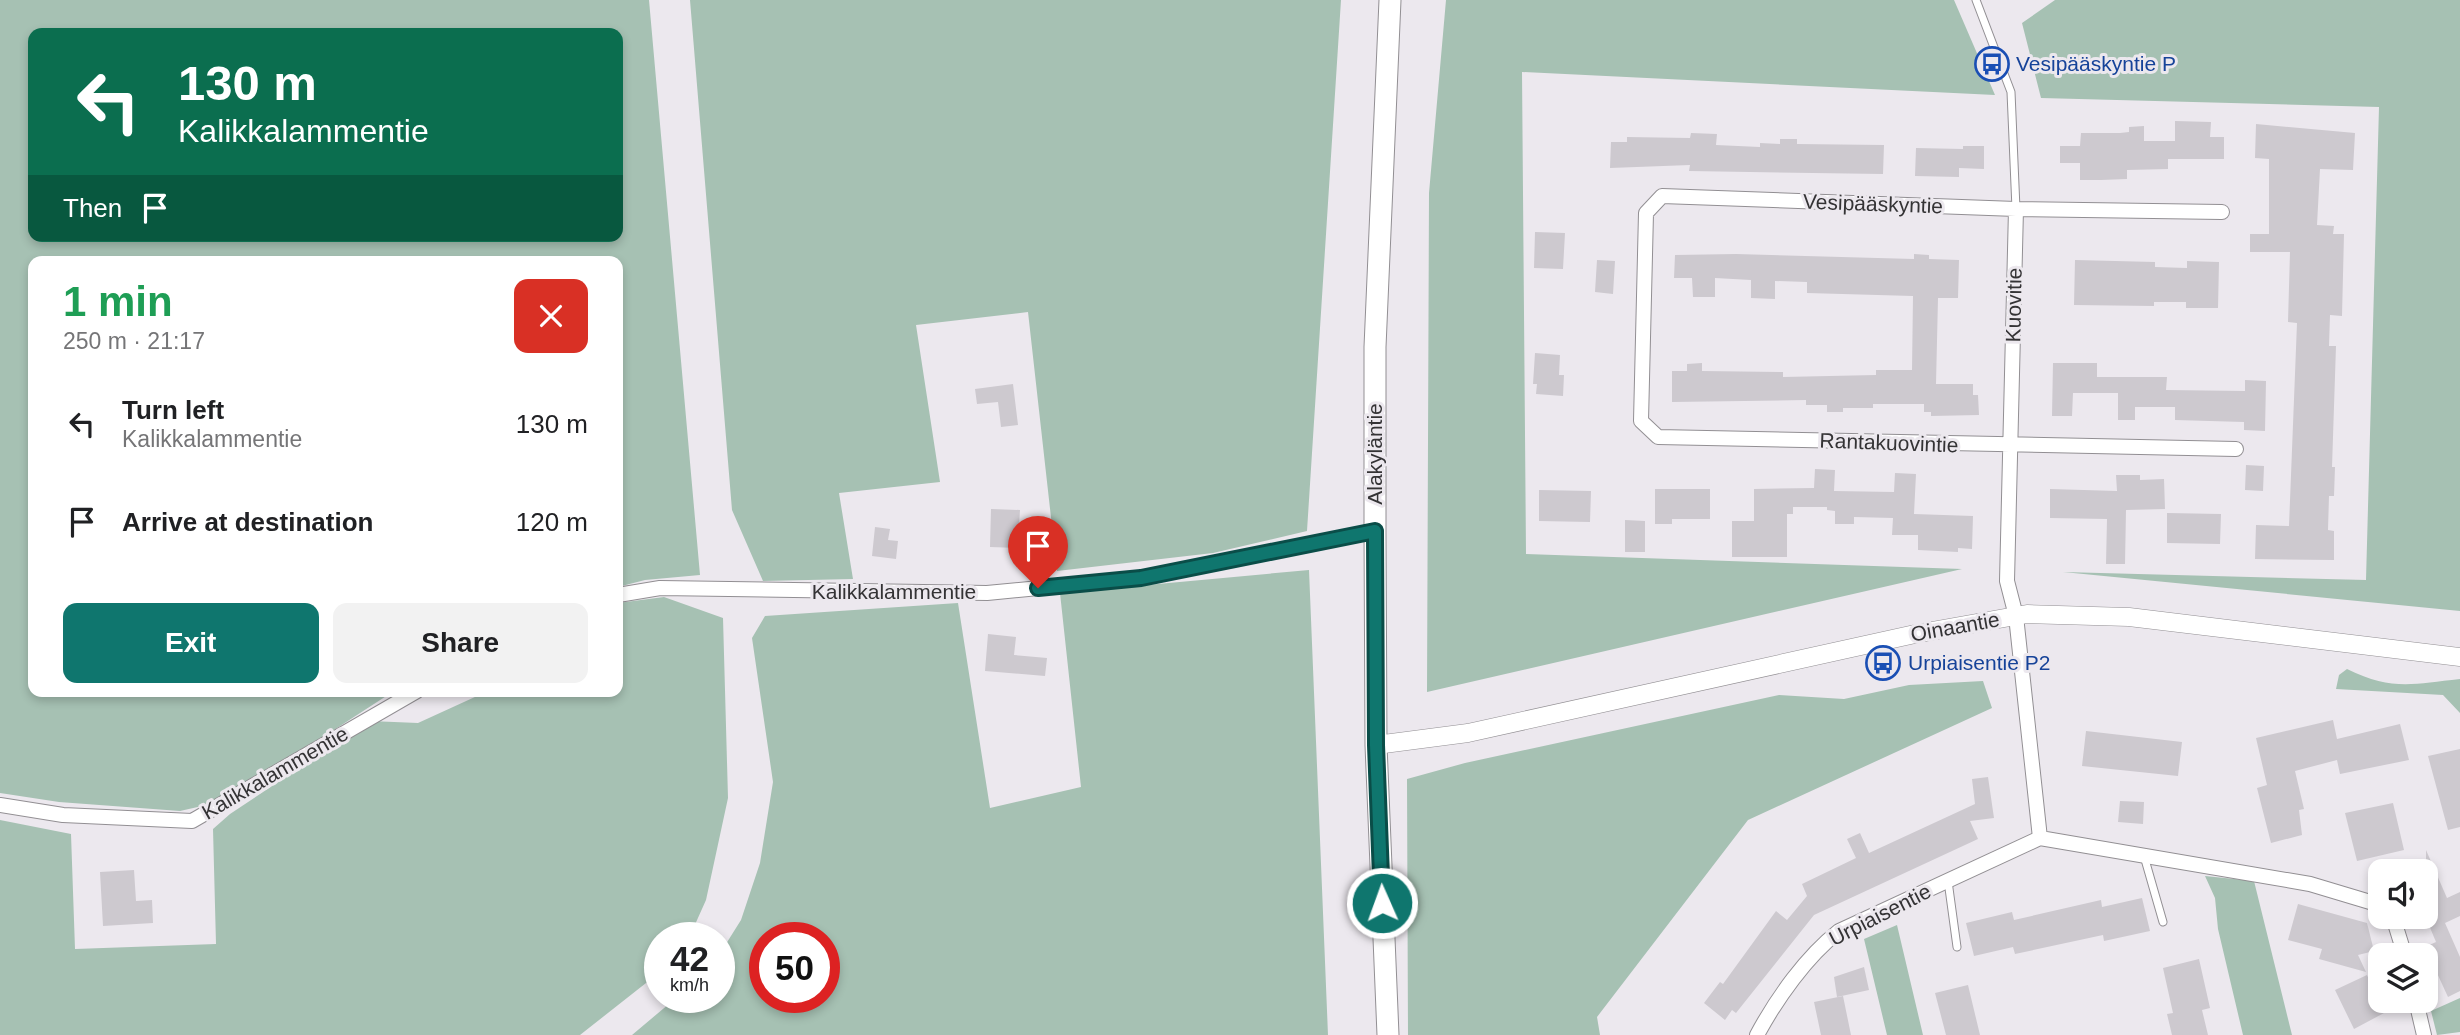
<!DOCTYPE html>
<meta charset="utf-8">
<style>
:root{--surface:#fff;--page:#f2f2f2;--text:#202124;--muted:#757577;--accent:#0f766e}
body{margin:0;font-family:Arial,sans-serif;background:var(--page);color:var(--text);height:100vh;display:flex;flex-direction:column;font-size:26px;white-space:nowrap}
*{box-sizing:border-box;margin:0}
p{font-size:23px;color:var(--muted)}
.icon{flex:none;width:38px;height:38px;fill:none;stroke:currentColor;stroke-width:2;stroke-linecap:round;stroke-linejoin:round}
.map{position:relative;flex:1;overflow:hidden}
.sheet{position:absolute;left:28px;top:256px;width:595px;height:441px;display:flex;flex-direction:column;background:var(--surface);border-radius:14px;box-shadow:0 4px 10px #0003}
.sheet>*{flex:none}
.top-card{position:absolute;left:28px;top:28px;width:595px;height:214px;border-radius:14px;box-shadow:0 4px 10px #0003;background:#0b6e4f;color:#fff;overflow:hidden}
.fabs{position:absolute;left:2368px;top:859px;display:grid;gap:14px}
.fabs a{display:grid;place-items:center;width:70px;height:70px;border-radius:14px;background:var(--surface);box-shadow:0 4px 10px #0003;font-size:35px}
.speed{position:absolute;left:644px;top:922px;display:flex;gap:14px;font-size:35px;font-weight:700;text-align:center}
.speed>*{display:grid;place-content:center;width:91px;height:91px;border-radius:50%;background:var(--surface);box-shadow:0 4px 10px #0003;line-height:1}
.speed small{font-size:18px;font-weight:400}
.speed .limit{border:10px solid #d22;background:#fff;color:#111}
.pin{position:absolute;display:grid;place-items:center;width:60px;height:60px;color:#fff;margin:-72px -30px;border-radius:50% 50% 50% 0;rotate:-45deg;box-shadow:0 0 7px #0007}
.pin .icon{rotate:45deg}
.me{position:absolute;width:77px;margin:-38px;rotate:358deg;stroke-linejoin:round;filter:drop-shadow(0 0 5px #0008)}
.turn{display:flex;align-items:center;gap:24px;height:147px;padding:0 35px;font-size:32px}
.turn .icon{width:91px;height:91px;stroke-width:2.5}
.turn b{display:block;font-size:49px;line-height:60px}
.then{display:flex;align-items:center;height:66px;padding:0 35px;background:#0003;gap:14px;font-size:26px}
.round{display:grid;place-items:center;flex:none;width:74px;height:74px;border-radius:14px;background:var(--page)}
.summary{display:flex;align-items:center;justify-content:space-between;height:119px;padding:0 35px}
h1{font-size:42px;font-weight:800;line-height:52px;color:#1e9e55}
.button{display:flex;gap:14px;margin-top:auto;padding:14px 35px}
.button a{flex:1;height:80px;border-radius:14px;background:var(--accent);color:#fff;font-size:28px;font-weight:800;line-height:80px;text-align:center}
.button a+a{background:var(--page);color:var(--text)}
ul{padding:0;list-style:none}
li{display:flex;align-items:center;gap:21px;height:98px;padding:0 35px}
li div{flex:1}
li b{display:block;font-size:26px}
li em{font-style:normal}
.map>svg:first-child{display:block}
</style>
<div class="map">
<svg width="2460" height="1035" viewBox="0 0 2460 1035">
<rect width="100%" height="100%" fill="#ece8ee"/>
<path fill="#a6c1b3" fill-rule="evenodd" d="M0,0H649L700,575L645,580L618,587V261H33V691H394L283,763L211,804L180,811L59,802L0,793ZM33,33H618V236H33Z
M690,0H1341L1307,531L1213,553L1057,571L1028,312L916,325L940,482L839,493L853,579L763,581L732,510Z
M1446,0H1954L1995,95L1522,72L1526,554L1962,569L1427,692L1429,193Z
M2055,0H2460V611L2063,572L2366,580L2379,107L2041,98L2022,23Z
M1309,570L1328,1035H632L676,998H719V955L741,920L760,863L773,782L752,638L765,616L958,603L990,808L1081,787L1060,593ZM824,938V998H765V938Z
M664,597L723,618L728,798L706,900L689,938H660V972L580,1035H0V820L71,834L75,949L216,944L213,829L230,814L370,721L418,723L488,691H618V603Z
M2347,669C2392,691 2412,684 2460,679V713L2443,695L2336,689L2339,675Z
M1983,681L1992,708L1748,820L1597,1017L1600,1035H1408L1407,779L1465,763L1779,695L1844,699L1909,685Z
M2205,876L2254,881L2292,1035H2243L2218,929L2215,898Z
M1897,925L1923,1035H1887L1864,939Z
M2460,998V1032L2437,1035L2431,1011Z"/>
<path fill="#cdc9cf" d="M2175,121L2211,122L2210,137H2224V159H2168V169L2127,170V179L2101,180H2080V163H2060V146H2080L2081,133H2120L2129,132V127L2144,126V141H2175Z
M2256,124L2355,133L2353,170L2320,169L2317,225L2334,226L2333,234H2344L2342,316L2330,315L2329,346H2336L2332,467H2335L2334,496H2329L2328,530L2334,531V560L2255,559L2256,525L2289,526L2297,323L2288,322L2290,252H2250V234H2269V159L2255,158Z
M1691,133L1717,134L1716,145L1760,147V143L1780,144V139H1797V144L1884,145L1883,174L1689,171L1690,165L1610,168L1611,142H1627V137L1690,138Z
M1963,146H1984V169L1959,168V177L1915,176L1916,148L1963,149Z
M1535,232L1565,233L1563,269L1534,268Z
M1736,254L1914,259V254L1929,255V259L1959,260L1958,298H1938L1936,384H1973V395H1978L1979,415L1931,416V412H1924V404H1873V408H1843V412H1827V405H1806V400L1672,402V371H1687V364L1702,363V371L1783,372V377L1876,375V370H1912L1913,296L1807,293V282L1775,281V299L1751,298V280L1715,278V297H1693L1692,278H1674L1675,255Z
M1597,260L1615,261L1613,294L1595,292Z
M2075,260L2155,262V267L2187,268V261L2219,262L2218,308H2186V302H2154V306L2074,305Z
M1535,353L1560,355L1559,375H1564L1563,396L1536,394L1537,384H1533Z
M2053,363H2097V377H2167L2166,390L2245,391V380L2266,381L2265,431L2244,430V422L2175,420V407H2135V420H2118V393H2073L2072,416H2052Z
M1013,384L1018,425L1001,427L998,402L977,404L975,389Z
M2246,465L2264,466L2263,491L2245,490Z
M1815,469L1835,470L1834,491L1894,492L1895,473L1916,474L1914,514L1973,516L1972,549L1958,548V552L1918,550V535H1892L1893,518L1854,517V524H1835V511L1827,510V507H1793V514H1787V557H1732V521H1754V489L1814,488Z
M2116,475H2140V480L2164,479L2165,509L2126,510L2125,564H2106L2107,519L2050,518V489L2117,491Z
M1655,489H1710V519H1672V524H1655Z
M1539,490L1591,491L1590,522L1539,521Z
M991,509L1020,510L1019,525L1043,526V549L990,547Z
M2167,513L2221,514L2220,544L2167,543Z
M1625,520L1645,521V552H1625Z
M875,527L890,529L888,540L898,541L896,559L872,556Z
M988,634L1016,637L1014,655L1047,658L1045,676L985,671Z
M2333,720L2337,739L2400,724L2409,760L2340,774L2337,760L2295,771L2304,809L2299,810L2302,835L2271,843L2257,788L2267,785L2256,738Z
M2086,731L2182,742L2178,776L2082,766Z
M2460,749V827L2448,830L2428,756Z
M1988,777L1994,818L1970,821L1978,839L1814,915L1736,1013L1732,1010L1725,1020L1704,1003L1720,982L1723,984L1776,911L1787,920L1807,896L1802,884L1856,858L1847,839L1860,833L1869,853L1975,804L1972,779Z
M2120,801L2144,802L2143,824L2118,822Z
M2393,803L2404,850L2357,861L2345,813Z
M2426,850L2447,898L2460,892V916L2445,923L2460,957V991L2448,997L2425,947L2436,942L2426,918Z
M134,870L136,901L152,900L153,923L103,926L100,872Z
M2142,898L2150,931L2104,941L2103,935L2015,954L2013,947L1974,956L1966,923L2012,912L2014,920L2101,900L2102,907Z
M2298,904L2367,923L2374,951L2358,955L2366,972L2319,959L2322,949L2288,940Z
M2199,959L2210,1008L2202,1010L2208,1035H2172L2167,1014L2173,1013L2163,968Z
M1864,967L1869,990L1837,997L1834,977Z
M2367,975L2384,1013L2354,1029L2335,990Z
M1968,985L1980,1035H1946L1935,993Z
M1843,996L1851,1035H1821L1814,1002Z"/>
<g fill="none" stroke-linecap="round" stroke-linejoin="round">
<g stroke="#928f93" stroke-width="9">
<path id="service" d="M1976,0L2011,92L2016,209
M2144,856L2163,922
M1948,881L1957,947"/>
</g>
<g stroke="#928f93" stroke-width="16">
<path id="minor" d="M2016,209L2007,581L2016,616L2040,838
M2222,212L2016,209L1662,196L1646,213L1641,421L1658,437L2236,449
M618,595L660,588L987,593L1141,578L1375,531
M0,805L63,815L192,821L417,691
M2393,917L2405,956
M2416,1001L2424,1035
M1757,1035C1777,998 1806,957 1839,931L2040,838L2310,884L2380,905"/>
</g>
<g stroke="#928f93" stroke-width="19">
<path id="tertiary" d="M1376,745L1468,733L1915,634L2027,614L2129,617L2460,657"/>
</g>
<g stroke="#928f93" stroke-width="23">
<path id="secondary" d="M1388,1035L1376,745L1375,531V347L1390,0"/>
</g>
<use href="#service" stroke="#fff" stroke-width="7"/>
<use href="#minor" stroke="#fff" stroke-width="14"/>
<use href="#tertiary" stroke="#fff" stroke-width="18"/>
<use href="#secondary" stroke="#fff" stroke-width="21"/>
</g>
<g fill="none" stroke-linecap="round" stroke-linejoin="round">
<g stroke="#0a4d48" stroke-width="18">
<path id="route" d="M1038,588L1141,578L1375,531L1376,745L1382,903"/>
</g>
<use href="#route" stroke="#0f766e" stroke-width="12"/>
</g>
<defs>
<g id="bus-ring" transform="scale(1.75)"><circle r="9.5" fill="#ece8ee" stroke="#1a4fb4" stroke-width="1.5"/><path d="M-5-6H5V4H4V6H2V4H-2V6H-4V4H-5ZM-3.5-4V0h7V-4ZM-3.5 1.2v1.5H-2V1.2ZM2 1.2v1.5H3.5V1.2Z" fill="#1a4fb4"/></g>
</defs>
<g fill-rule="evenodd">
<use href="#bus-ring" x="1992" y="64"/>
<use href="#bus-ring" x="1883" y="663"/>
</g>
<g text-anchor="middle" stroke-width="6" stroke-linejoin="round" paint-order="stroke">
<g font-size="21" fill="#164399" stroke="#ece8ee" text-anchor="start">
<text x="2016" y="71">Vesipääskyntie P</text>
<text x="1908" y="670">Urpiaisentie P2</text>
</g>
<g font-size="21" fill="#343335" stroke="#ece8ee">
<text transform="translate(1873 204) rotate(2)" y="7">Vesipääskyntie</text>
<text transform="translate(2014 305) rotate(-89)" y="7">Kuovitie</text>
<text transform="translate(1889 443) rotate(2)" y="7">Rantakuovintie</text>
<text transform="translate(1375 454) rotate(-90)" y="7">Alakyläntie</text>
<text x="894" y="599">Kalikkalammentie</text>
<text transform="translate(1955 627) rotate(-10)" y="7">Oinaantie</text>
<text transform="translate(275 773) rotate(-30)" y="7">Kalikkalammentie</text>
<text transform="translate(1880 915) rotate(-27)" y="7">Urpiaisentie</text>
</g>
</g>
</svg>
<div class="fabs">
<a><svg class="icon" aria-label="sound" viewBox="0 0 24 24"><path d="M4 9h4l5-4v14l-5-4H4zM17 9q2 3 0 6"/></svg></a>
<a><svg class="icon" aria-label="layers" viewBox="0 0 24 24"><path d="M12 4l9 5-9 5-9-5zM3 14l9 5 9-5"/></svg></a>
</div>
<div class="speed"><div>42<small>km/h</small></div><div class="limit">50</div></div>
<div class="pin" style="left:1038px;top:588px;background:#d93025"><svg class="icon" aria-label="arrive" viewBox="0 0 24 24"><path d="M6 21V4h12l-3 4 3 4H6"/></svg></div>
<svg class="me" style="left:1382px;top:903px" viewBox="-20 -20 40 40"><circle r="17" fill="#0f766e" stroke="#fff" stroke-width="3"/><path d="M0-11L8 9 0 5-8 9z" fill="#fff"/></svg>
<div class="top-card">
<div class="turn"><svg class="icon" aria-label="left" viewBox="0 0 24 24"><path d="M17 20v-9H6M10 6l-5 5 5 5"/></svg><div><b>130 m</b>Kalikkalammentie</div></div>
<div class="then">Then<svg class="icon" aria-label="arrive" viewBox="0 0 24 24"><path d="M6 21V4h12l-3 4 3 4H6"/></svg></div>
</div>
<section class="sheet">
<div class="summary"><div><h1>1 min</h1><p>250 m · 21:17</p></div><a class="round" style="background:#d93025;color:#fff"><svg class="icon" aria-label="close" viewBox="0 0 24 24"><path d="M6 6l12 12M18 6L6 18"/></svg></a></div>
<ul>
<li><svg class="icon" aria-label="left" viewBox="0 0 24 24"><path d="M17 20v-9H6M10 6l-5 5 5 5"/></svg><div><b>Turn left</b><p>Kalikkalammentie</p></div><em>130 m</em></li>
<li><svg class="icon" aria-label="arrive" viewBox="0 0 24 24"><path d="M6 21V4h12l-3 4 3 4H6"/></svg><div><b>Arrive at destination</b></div><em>120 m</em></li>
</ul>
<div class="button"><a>Exit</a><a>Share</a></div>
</section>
</div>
